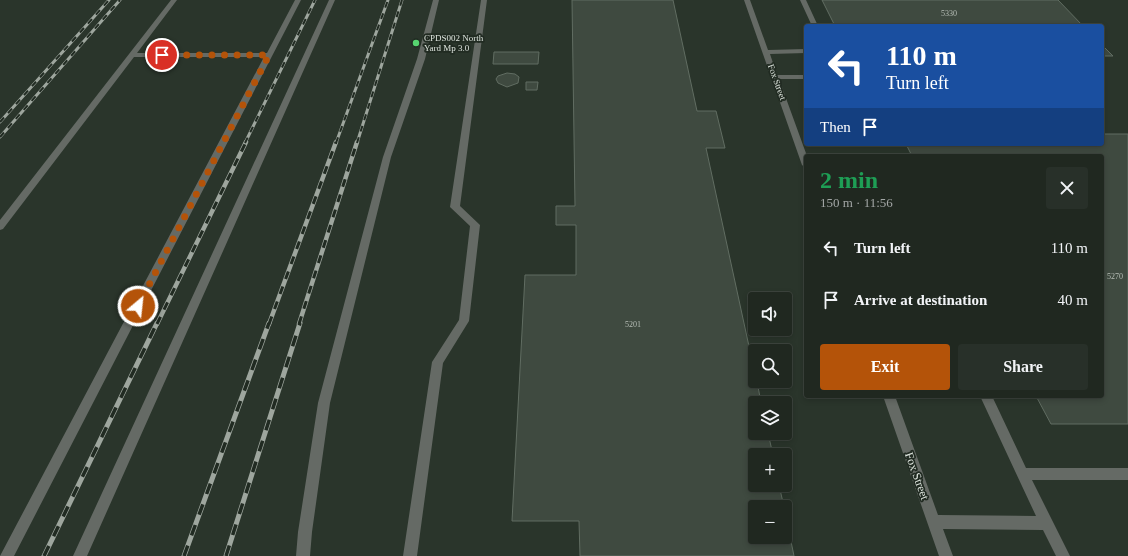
<!DOCTYPE html>
<meta charset="utf-8">
<style>
:root{--surface:#202820;--page:#283029;--text:#f1f3f6;--muted:#a2a6a5;--line:#3d443e;--accent:#b45309}
body{margin:0;font-family:Georgia,serif;background:var(--page);color:var(--text);height:100vh;display:flex;flex-direction:column;font-size:15px;white-space:nowrap}
*{box-sizing:border-box;margin:0}
p{font-size:13px;color:var(--muted)}
.icon{flex:none;width:22px;height:22px;fill:none;stroke:currentColor;stroke-width:2;stroke-linecap:round;stroke-linejoin:round}
.map{position:relative;flex:1;overflow:hidden}
.drawer{position:absolute;left:804px;top:154px;width:300px;height:244px;display:flex;flex-direction:column;background:var(--surface);border-radius:4px;box-shadow:0 2px 6px #0003,0 0 0 1px var(--line)}
.drawer>*{flex:none}
.guide{position:absolute;left:804px;top:24px;width:300px;height:122px;border-radius:4px;box-shadow:0 2px 6px #0003,0 0 0 1px var(--line);background:#1a4fa0;color:#fff;overflow:hidden}
.fabs{position:absolute;left:748px;top:292px;display:grid;gap:8px}
.fabs a{display:grid;place-items:center;width:44px;height:44px;border-radius:4px;background:var(--surface);box-shadow:0 2px 6px #0003,0 0 0 1px var(--line);font-size:20px}
.pin{position:absolute;display:grid;place-items:center;width:34px;height:34px;color:#fff;margin:-17px;border:2px solid #fff;border-radius:50%;box-shadow:0 1px 4px #0007}
.me{position:absolute;width:44px;margin:-22px;rotate:28deg;stroke-linejoin:round;filter:drop-shadow(0 0 3px #0008)}
.turn{display:flex;align-items:center;gap:14px;height:84px;padding:0 16px;font-size:18px}
.turn .icon{width:52px;height:52px;stroke-width:2.5}
.turn b{display:block;font-size:28px;line-height:34px}
.then{display:flex;align-items:center;height:38px;padding:0 16px;background:#0003;gap:8px;font-size:15px}
.round{display:grid;place-items:center;flex:none;width:42px;height:42px;border-radius:4px;background:var(--page)}
.summary{display:flex;align-items:center;justify-content:space-between;height:68px;padding:0 16px}
h1{font-size:24px;font-weight:700;line-height:30px;color:#1e9e55}
.button{display:flex;gap:8px;margin-top:auto;padding:8px 16px}
.button a{flex:1;height:46px;border-radius:4px;background:var(--accent);color:#fff;font-size:16px;font-weight:700;line-height:46px;text-align:center}
.button a+a{background:var(--page);color:var(--text)}
ul{padding:0;list-style:none}
li{display:flex;align-items:center;gap:12px;height:52px;padding:0 16px}
li div{flex:1}
li b{display:block;font-size:15px}
li em{font-style:normal}
.map>svg:first-child{display:block}
</style>
<div class="map">
<svg width="1128" height="556" viewBox="0 0 1128 556">
<rect width="100%" height="100%" fill="#2a352b"/>
<path fill="#3f4a40" stroke="#616d62" d="M572,0H673L697,111H716L725,148H706L755,374V381H757L761,403H755V433H768L773,455H755V485H779L784,507H755V537H785V512L794,556H580L579,521H512L525,275H576V225H556V206H575Z
M822,0H1058L1083,26H835Z
M1102,45L1113,56H1102Z
M494,52H539L538,64H493Z
M507,73L515,74L519,77L518,83L507,87L498,83L496,79L498,76Z
M526,82H538L537,90H526Z
M1102,134H1128V424H1051L1036,396H1102V156H912L906,144H1102Z"/>
<g fill="none" stroke-linecap="round" stroke-linejoin="round">
<path fill="#656a65" fill-rule="evenodd" d="M171,0H177L137,53H267L295,0H301L14,556H0L264,57H134L3,229L0,230V220Z
M329,0H335L87,556H73Z
M433,0H439L425,59L391,157L330,403L312,532L310,556H296L298,532L318,403L383,157L417,59Z
M481,0H487L460,206L480,225L469,321L443,363L417,556H403L432,362L459,320L470,226L450,207Z
M744,0H750L768,50L806,49V53L770,54L777,75H806V79H779L807,156L806,168L802,165Z
M800,0H806L818,26H812Z
M883,396H895L938,515L1036,516L980,396H992L1026,468H1128V480H1032L1070,556H1056L1043,530L943,529L953,556H939Z"/>
<g stroke="#9ea69e" stroke-width="3">
<path id="rail-far2" d="M0,122L109,0
M0,137L120,0
M245,143L315,0
M336,143L388,0
M357,143L402,0"/>
</g>
<g stroke="#9ea69e" stroke-width="4.5">
<path id="rail-far1" d="M157,324L246,142
M269,324L336,142
M299,324L357,142"/>
</g>
<g stroke="#9ea69e" stroke-width="5">
<path id="rail" d="M44,556L157,323
M184,556L269,323
M226,556L300,323"/>
</g>
<use href="#rail-far2" stroke="#212b22" stroke-width="2" stroke-dasharray="6" stroke-linecap="butt"/>
<use href="#rail-far1" stroke="#212b22" stroke-width="3" stroke-dasharray="8" stroke-linecap="butt"/>
<use href="#rail" stroke="#212b22" stroke-width="3.5" stroke-dasharray="11" stroke-linecap="butt"/>
</g>
<g fill="none" stroke-linecap="round" stroke-linejoin="round">
<path stroke="#b45309" stroke-width="7" stroke-dasharray="0 12.6" d="M138,306L269,55H162"/>
</g>
<circle fill="#57d570" stroke="#212b22" stroke-width="1.5" cx="416" cy="43" r="4"/>
<g text-anchor="middle" stroke-width="3.5" stroke-linejoin="round" paint-order="stroke">
<g font-size="8" fill="#b6beb6">
<text x="949" y="16">5330</text>
<text x="1115" y="279">5270</text>
<text x="633" y="327">5201</text>
</g>
<g font-size="9" fill="#dde4dd" stroke="#212b22" text-anchor="start">
<text x="424" y="41">CPDS002 North<tspan x="424" dy="10">Yard Mp 3.0</tspan></text>
</g>
<g font-size="9" fill="#dde4dd" stroke="#212b22">
<text transform="translate(777 82) rotate(70)" y="3">Fox Street</text>
</g>
<g font-size="12" fill="#dde4dd" stroke="#212b22">
<text transform="translate(917 476) rotate(70)" y="4">Fox Street</text>
</g>
</g>
</svg>
<div class="fabs">
<a><svg class="icon" aria-label="sound" viewBox="0 0 24 24"><path d="M4 9h4l5-4v14l-5-4H4zM17 9q2 3 0 6"/></svg></a>
<a><svg class="icon" aria-label="search" viewBox="0 0 24 24"><circle cx="10" cy="10" r="6"/><path d="M15 15l6 6"/></svg></a>
<a><svg class="icon" aria-label="layers" viewBox="0 0 24 24"><path d="M12 4l9 5-9 5-9-5zM3 14l9 5 9-5"/></svg></a>
<a>+</a>
<a>−</a>
</div>
<div class="pin" style="left:162px;top:55px;background:#d93025"><svg class="icon" aria-label="arrive" viewBox="0 0 24 24"><path d="M6 21V4h12l-3 4 3 4H6"/></svg></div>
<svg class="me" style="left:138px;top:306px" viewBox="-20 -20 40 40"><circle r="17" fill="#b45309" stroke="#fff" stroke-width="3"/><path d="M0-11L8 9 0 5-8 9z" fill="#fff"/></svg>
<div class="guide">
<div class="turn"><svg class="icon" aria-label="left" viewBox="0 0 24 24"><path d="M17 20v-9H6M10 6l-5 5 5 5"/></svg><div><b>110 m</b>Turn left</div></div>
<div class="then">Then<svg class="icon" aria-label="arrive" viewBox="0 0 24 24"><path d="M6 21V4h12l-3 4 3 4H6"/></svg></div>
</div>
<section class="drawer">
<div class="summary"><div><h1>2 min</h1><p>150 m · 11:56</p></div><a class="round"><svg class="icon" aria-label="close" viewBox="0 0 24 24"><path d="M6 6l12 12M18 6L6 18"/></svg></a></div>
<ul>
<li><svg class="icon" aria-label="left" viewBox="0 0 24 24"><path d="M17 20v-9H6M10 6l-5 5 5 5"/></svg><div><b>Turn left</b></div><em>110 m</em></li>
<li><svg class="icon" aria-label="arrive" viewBox="0 0 24 24"><path d="M6 21V4h12l-3 4 3 4H6"/></svg><div><b>Arrive at destination</b></div><em>40 m</em></li>
</ul>
<div class="button"><a>Exit</a><a>Share</a></div>
</section>
</div>
